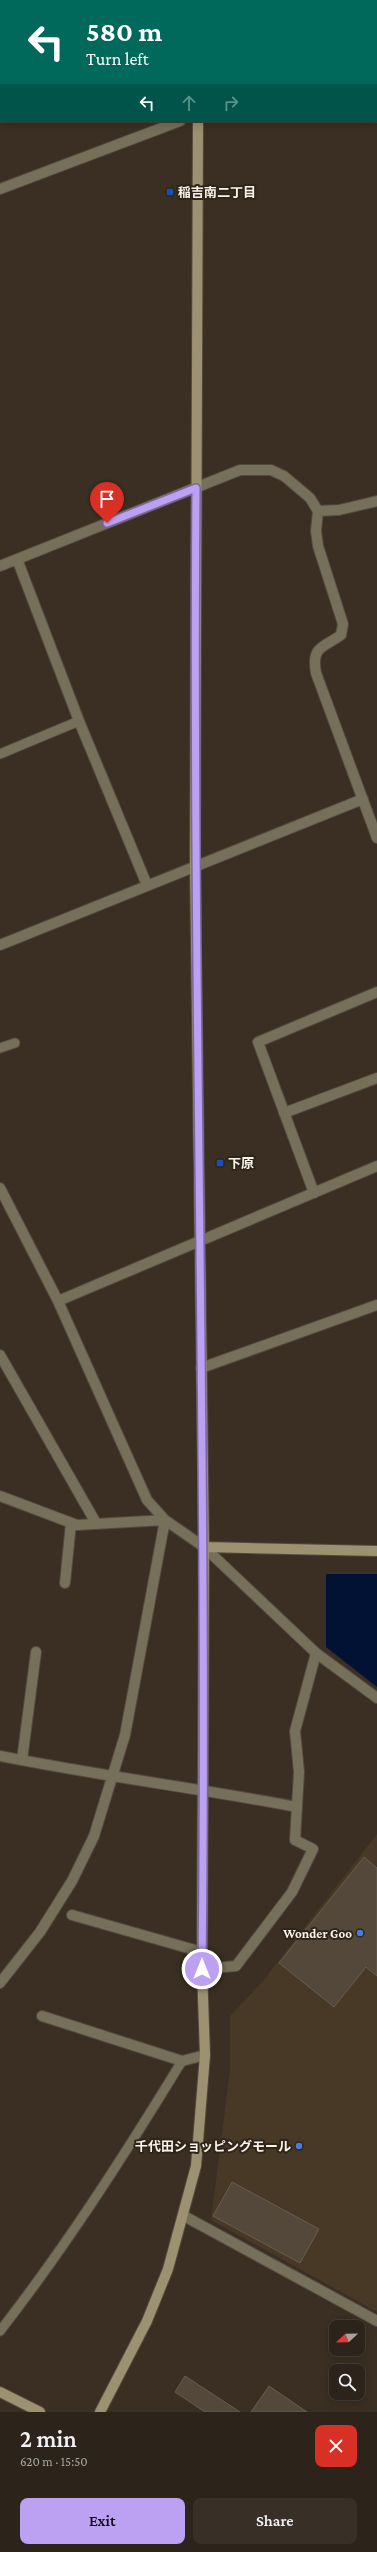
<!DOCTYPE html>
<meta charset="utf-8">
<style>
:root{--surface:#2c231a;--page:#382f27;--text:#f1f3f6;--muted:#a6a4a2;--line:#484039;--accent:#bca0f2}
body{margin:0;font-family:"Crimson Pro","Noto Sans JP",serif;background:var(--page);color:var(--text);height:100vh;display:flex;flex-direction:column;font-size:15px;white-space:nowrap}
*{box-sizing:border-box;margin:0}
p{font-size:13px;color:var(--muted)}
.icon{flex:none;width:22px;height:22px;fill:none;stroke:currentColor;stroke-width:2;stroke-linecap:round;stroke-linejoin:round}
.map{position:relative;height:2412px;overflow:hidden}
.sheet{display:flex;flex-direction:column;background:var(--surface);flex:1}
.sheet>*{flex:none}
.top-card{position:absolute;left:0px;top:0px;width:377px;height:122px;box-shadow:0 2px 10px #0003,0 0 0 1px var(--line);background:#00695c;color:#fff;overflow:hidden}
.needle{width:26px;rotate:248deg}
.fabs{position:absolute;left:329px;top:2320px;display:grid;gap:8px}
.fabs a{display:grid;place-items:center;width:36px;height:36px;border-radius:8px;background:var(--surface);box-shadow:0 2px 10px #0003,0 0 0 1px var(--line);font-size:20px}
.pin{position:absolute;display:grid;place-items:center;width:34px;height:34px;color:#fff;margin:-41px -17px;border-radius:50% 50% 50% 0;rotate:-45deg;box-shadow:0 0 4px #0007}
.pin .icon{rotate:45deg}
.me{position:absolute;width:44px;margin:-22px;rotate:0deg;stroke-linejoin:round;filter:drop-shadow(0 0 3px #0008)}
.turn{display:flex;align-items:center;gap:14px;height:84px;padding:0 20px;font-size:18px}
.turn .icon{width:52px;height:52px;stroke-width:2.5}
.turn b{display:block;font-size:28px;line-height:34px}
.lanes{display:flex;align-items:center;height:38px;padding:0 20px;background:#0003;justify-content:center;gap:20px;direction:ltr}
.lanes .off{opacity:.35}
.round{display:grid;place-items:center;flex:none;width:42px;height:42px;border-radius:8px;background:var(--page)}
.overview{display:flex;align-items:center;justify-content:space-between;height:68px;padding:0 20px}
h1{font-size:24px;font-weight:600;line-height:30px}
.primary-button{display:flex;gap:8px;margin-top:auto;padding:8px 20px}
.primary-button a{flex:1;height:46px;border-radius:8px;background:var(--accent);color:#111;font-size:16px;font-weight:600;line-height:46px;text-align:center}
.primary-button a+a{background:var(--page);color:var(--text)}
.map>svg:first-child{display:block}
</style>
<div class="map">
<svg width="377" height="2412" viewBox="0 0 377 2412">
<rect width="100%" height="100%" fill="#3a2f22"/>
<path fill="#483927" d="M377,1834V2312L211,2220L230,2071V2016L263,1981Z"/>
<path fill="#021234" d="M326,1574H377V1687L326,1647Z"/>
<path fill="#54483b" stroke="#695d4f" d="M364,1857L377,1868V1976L366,1967L334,2007L279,1963Z
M232,2182L319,2229L300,2263L213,2216Z
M185,2376L240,2412H205L175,2392Z
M269,2386L307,2412H251Z"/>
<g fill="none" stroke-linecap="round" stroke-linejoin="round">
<g stroke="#554a3e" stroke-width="11">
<path id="lane" d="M0,754L79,721
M0,1048L15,1043
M0,2331C67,2245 125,2154 182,2061"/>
</g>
<g stroke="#554a3e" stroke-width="12">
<path id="street" d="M119,0V1
M326,0L327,1
M6,1L8,0
M376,34H377
M0,189L180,121
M318,511L339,510L377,501
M17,559L79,721L147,885
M0,566L240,470H271L284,476L310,498L318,511L316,531L318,546L343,624L341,635C323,648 311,646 316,673L377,838
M0,945L363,799
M284,1113L377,1078
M0,1188L58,1301L147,1500L165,1520L204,1547L316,1653L295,1731L299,1772L295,1840L313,1849L292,1892L236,1966L202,1969
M314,1193L258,1042L377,992
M58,1301L377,1166
M0,1355L96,1523
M201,1368L377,1305
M0,1496L77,1525L165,1520
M65,1583L71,1523
M316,1653L377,1698
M0,1756C99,1776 198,1788 297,1807
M22,1760L36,1652
M72,1915L202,1952
M0,1983L40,1932L72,1881L94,1836L125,1735L165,1520
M42,2016L182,2061L205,2055
M184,2216L377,2321"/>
</g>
<g stroke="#554a3e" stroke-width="12">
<path id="secondary" d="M199,1V0
M204,1547L377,1551
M0,2392L40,2412
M100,2412L147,2321L168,2269L196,2166L205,2055L202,1969L204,1547L195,866L198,121"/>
</g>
<use href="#lane" stroke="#766f5a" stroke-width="9"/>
<use href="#street" stroke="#766f5a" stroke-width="10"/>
<use href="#secondary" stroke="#9c9170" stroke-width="10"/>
</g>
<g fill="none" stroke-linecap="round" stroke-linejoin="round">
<g stroke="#7a689d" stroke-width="10">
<path id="route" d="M107,523L196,488C192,982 208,1475 202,1969"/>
</g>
<use href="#route" stroke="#bca0f2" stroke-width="7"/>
</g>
<g fill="#1a4fb4" stroke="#302519" stroke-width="1.5">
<rect x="166" y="188" width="8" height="8" rx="2"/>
<rect x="216" y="1159" width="8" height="8" rx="2"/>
</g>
<g fill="#3f7fe0" stroke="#302519" stroke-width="1.5">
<circle cx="360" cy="1933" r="4"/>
<circle cx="299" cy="2146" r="4"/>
</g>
<g text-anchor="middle" stroke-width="4" stroke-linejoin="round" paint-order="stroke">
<g font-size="13" font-weight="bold" fill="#faf3eb" stroke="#302519" text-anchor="start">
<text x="178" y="197">稲吉南二丁目</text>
<text x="228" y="1168">下原</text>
<text x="352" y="1938" text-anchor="end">Wonder Goo</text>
<text x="291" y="2151" text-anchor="end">千代田ショッピングモール</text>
</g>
</g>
</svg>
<div class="fabs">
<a><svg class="needle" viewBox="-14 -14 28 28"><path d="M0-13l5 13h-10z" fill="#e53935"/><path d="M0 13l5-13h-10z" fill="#a6a4a2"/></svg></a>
<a><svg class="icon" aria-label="search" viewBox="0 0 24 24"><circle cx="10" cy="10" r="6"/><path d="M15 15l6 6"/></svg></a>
</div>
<div class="pin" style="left:107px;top:523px;background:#d93025"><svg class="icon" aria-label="arrive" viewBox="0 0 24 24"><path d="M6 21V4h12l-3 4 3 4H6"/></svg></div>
<svg class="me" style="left:202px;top:1969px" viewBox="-20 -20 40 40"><circle r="17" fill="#bca0f2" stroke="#fff" stroke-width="3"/><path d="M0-11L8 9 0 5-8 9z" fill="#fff"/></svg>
<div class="top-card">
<div class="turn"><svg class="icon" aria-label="left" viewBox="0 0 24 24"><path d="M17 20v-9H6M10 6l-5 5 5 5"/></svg><div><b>580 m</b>Turn left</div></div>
<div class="lanes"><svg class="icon" aria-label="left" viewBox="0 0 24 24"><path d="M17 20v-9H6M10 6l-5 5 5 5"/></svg><svg class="icon off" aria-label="ahead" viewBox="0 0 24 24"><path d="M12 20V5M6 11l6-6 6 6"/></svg><svg class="icon off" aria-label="right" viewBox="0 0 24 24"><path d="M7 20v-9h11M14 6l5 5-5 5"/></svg></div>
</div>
</div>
<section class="sheet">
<div class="overview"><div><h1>2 min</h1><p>620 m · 15:50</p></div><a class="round" style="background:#d93025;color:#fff"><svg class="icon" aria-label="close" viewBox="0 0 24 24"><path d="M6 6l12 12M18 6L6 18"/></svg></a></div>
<div class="primary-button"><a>Exit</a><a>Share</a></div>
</section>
